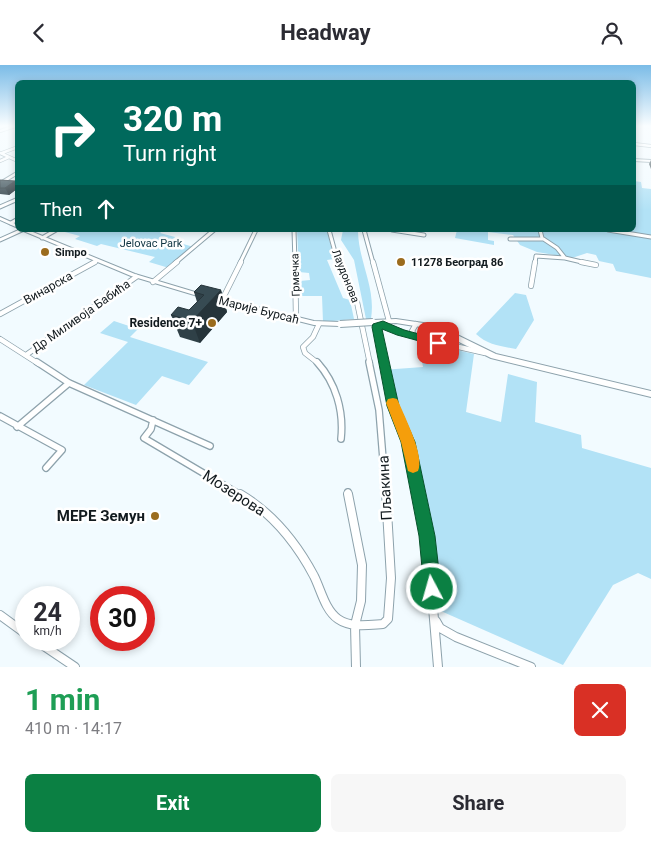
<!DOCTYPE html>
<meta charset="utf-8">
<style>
:root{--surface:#fff;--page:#f7f7f7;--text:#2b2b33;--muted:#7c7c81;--accent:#0b8043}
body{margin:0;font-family:Roboto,sans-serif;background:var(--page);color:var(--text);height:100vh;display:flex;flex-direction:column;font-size:19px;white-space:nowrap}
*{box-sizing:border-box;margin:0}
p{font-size:16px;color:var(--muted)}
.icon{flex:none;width:28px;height:28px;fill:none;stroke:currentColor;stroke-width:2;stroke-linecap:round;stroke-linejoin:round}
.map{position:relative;height:602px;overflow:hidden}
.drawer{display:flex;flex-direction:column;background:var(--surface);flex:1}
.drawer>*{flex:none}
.top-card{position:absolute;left:15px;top:15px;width:621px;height:152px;border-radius:8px;box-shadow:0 2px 8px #0003;background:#00695c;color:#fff;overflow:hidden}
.speed{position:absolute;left:15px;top:521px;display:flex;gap:10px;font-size:25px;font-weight:700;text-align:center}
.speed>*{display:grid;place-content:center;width:65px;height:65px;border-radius:50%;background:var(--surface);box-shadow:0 2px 8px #0003;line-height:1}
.speed small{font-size:12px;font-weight:400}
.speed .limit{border:8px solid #d22;background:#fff;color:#111}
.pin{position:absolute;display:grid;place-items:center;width:42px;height:42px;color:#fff;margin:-21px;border-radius:10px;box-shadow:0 2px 8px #0006}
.me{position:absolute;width:55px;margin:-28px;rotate:354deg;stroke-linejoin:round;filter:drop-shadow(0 0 4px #0008)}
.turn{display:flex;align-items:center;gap:18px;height:105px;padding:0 25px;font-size:22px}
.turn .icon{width:65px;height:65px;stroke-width:2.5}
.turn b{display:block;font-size:35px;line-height:42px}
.then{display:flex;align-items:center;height:48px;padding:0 25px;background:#0003;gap:10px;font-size:19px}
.round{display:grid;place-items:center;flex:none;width:52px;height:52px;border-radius:8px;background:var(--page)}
.head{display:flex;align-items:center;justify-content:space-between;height:85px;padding:0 25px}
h1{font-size:30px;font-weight:700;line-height:38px;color:#1e9e55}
.button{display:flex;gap:10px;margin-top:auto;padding:10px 25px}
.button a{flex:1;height:58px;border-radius:8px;background:var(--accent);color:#fff;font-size:20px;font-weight:700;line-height:58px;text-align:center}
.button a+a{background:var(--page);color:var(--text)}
header{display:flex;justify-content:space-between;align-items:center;height:65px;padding:0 25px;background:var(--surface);font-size:22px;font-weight:700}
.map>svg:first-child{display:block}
</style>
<header><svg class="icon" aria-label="back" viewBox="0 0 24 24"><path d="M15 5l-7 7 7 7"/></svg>Headway<svg class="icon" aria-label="person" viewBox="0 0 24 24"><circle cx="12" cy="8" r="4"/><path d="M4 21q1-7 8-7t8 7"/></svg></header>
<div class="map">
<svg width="651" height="602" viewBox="0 0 651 602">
<rect width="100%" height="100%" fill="#f2fbff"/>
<path fill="#b2e2f6" d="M634,116L641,117L642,123L651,124V213L616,206L613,199L599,196L596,190L587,188L572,193L537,187L520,180L513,170L488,167V175L494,176V180L455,173L457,165H634Z
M62,165H163L160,168L175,172L172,176L194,182L169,203L149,197L155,192L101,179L97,181L75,174L80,171L61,166Z
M297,165H327L334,194L327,195L343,233L350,235L354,254L323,257L322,231H301L300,216L310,215L309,208L299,207Z
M343,165H357L358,167C359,198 376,222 371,254H366L354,195L341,175Z
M515,228L526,230L534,255L516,284C500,281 488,280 476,269Z
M114,256L138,264L130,272L208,297L189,320L162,311L136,340L84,320L128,277L100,268Z
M418,276L474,289L466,347L501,357L508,309L537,317L535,357L581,370L582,383L651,403V514L638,508L613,520L563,600L434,543L409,382L392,346L382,305L423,302Z"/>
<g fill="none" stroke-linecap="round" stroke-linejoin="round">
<g stroke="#8da2ac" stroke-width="4">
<path id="street-far4" d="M0,66L15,61
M634,79L651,81
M0,88L18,96
M2,88L18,82
M0,96L9,92"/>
</g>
<g stroke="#8da2ac" stroke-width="5">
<path id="street-far3" d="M0,142L18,134
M11,158L18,154
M294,165L295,198
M329,165L338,198
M364,165L373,198
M392,165L424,170
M608,165L651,172
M42,173L56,165
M510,174H543
M0,175L22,165
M565,193L586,198
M93,198L96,196
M175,198L214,165
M240,198L256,165
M535,198L536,191L565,193L557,183L542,173L540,165"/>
</g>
<g stroke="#8da2ac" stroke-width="6">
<path id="street-far2" d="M295,197L296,254
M337,197L357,237L370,299
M373,197L389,256
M581,197L596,200
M153,217L177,197
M531,221L535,197
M222,235L241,197
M0,249L95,197
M416,259L412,266L415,272L485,288
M0,274L39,299
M26,290L136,212
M319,299L305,288L303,282L313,272L319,259
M384,299L377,262L383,260L414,271"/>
</g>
<g stroke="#8da2ac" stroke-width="8">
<path id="street-far1" d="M37,297L69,318L210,381
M317,297C336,318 344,346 341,374
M369,297L379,345L386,431
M384,297L393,341L408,377L419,431
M0,351L62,385L46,403
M153,355L151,364L144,373L242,431
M17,362L69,318
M348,427L349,431"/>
</g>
<g stroke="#8da2ac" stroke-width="10">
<path id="street" d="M240,429C272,448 297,479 314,511C321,525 325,545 338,554C351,563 368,560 383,559L388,554L391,513L386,429
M348,429L362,500L361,536L355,560L356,602
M419,429L427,471L438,602
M0,550L26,569
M436,556L440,563L456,572L531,602
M35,575L75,602"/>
</g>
<g stroke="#8da2ac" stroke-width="2">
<path id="secondary" d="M634,94L651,95V97L634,96Z
M18,106V109L0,120V117Z
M0,152L18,160V163L0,155Z
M21,165H28L135,209L205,230L206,231L205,232H201L131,211Z
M216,232L314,256L340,257L343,259L340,261L314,260L214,235V233Z
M396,254L430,259L451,267L496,289L651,326V332L491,293L447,271L427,263L396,258L373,259L370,257L373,255Z"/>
</g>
<use href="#street-far4" stroke="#fff" stroke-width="2.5"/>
<use href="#street-far3" stroke="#fff" stroke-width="3"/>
<use href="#street-far2" stroke="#fff" stroke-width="4.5"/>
<use href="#street-far1" stroke="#fff" stroke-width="5.5"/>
<use href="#street" stroke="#fff" stroke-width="8"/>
<use href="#secondary" fill="#fff" fill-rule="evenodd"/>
<g stroke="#8da2ac" stroke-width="8" stroke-linecap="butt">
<path id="secondary-bridge" d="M340,259L373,257"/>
</g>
<use href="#secondary-bridge" stroke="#fff" stroke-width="6"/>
</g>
<path fill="#2f4047" d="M651,95V104L649,99Z
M0,115L15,116L18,120V123L9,130L0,129Z
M221,225L227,247L200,278L180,272L171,250L189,245L197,237L194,227Z"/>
<path fill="#26343a" d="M15,116L18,120V123L9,130L5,123Z
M221,225L227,247L200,278L192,256Z"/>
<path fill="#374b53" stroke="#26343a" d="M0,115L15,116L5,123H0Z
M201,220L221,225L192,256L171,250L178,242L189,245L204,230L194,227Z"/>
<linearGradient id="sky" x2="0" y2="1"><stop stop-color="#7bbce7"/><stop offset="0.42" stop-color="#f9fdff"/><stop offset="1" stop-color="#f9fdff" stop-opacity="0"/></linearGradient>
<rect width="651" height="145" fill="url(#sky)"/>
<path fill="#0b8043" stroke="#07532c" d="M383,256L404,265L442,275L444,278L438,281L397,270L382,264L399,341L415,377L435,471L441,524L438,530L432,532L426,530L424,524L419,471L401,377L387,341L372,262L373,259Z"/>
<path fill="#f59e0b" d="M393,333L397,334L399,338C405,353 425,391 418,406L413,408L408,406L401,377L386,338L388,334Z"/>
<g fill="#9b6c1e" stroke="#fff" stroke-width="2">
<circle cx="45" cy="187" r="5"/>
<circle cx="401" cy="197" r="5"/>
<circle cx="212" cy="258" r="5"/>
<circle cx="155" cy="451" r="5"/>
</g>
<g text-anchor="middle" stroke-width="5" stroke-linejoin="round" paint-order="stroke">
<g font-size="11" fill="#0e3341" stroke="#fff">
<text x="151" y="182">Jelovac Park</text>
</g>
<g font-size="11" font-weight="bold" fill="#121a1e" stroke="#fff" text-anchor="start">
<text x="55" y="191">Simpo</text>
<text x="411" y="201">11278 Београд 86</text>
</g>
<g font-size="11" fill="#121a1e" stroke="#fff">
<text transform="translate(295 210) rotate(-92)" y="4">Грмечка</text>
<text transform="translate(346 211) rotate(68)" y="4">Лаудонова</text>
</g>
<g font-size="12" fill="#121a1e" stroke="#fff">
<text transform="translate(48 223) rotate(-29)" y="4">Винарска</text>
<text transform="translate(259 245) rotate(14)" y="4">Марије Бурсаћ</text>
<text transform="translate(81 251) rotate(-35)" y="4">Др Миливоја Бабића</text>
</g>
<g font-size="12" font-weight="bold" fill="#121a1e" stroke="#fff" text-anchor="end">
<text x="202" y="262">Residence 7+</text>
</g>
<g font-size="15" fill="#121a1e" stroke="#fff">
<text transform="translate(385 423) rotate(-93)" y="5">Пљакина</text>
<text transform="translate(234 428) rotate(33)" y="5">Мозерова</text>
</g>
<g font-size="15" font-weight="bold" fill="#121a1e" stroke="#fff" text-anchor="end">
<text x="145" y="456">МЕРЕ Земун</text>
</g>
</g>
</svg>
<div class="speed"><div>24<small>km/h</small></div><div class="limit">30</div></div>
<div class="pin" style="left:438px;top:278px;background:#d93025"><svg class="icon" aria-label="arrive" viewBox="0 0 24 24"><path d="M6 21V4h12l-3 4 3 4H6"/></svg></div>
<svg class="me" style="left:432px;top:524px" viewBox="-20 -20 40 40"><circle r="17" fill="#0b8043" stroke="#fff" stroke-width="3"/><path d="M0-11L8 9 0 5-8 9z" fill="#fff"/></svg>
<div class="top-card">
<div class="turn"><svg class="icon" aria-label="right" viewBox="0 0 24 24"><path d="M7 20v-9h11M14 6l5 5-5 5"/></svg><div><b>320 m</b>Turn right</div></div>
<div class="then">Then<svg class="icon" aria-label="ahead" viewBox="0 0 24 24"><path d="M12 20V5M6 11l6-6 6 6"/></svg></div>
</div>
</div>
<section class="drawer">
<div class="head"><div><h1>1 min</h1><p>410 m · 14:17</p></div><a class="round" style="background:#d93025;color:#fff"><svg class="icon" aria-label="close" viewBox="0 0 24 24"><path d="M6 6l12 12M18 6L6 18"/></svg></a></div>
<div class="button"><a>Exit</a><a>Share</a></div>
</section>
